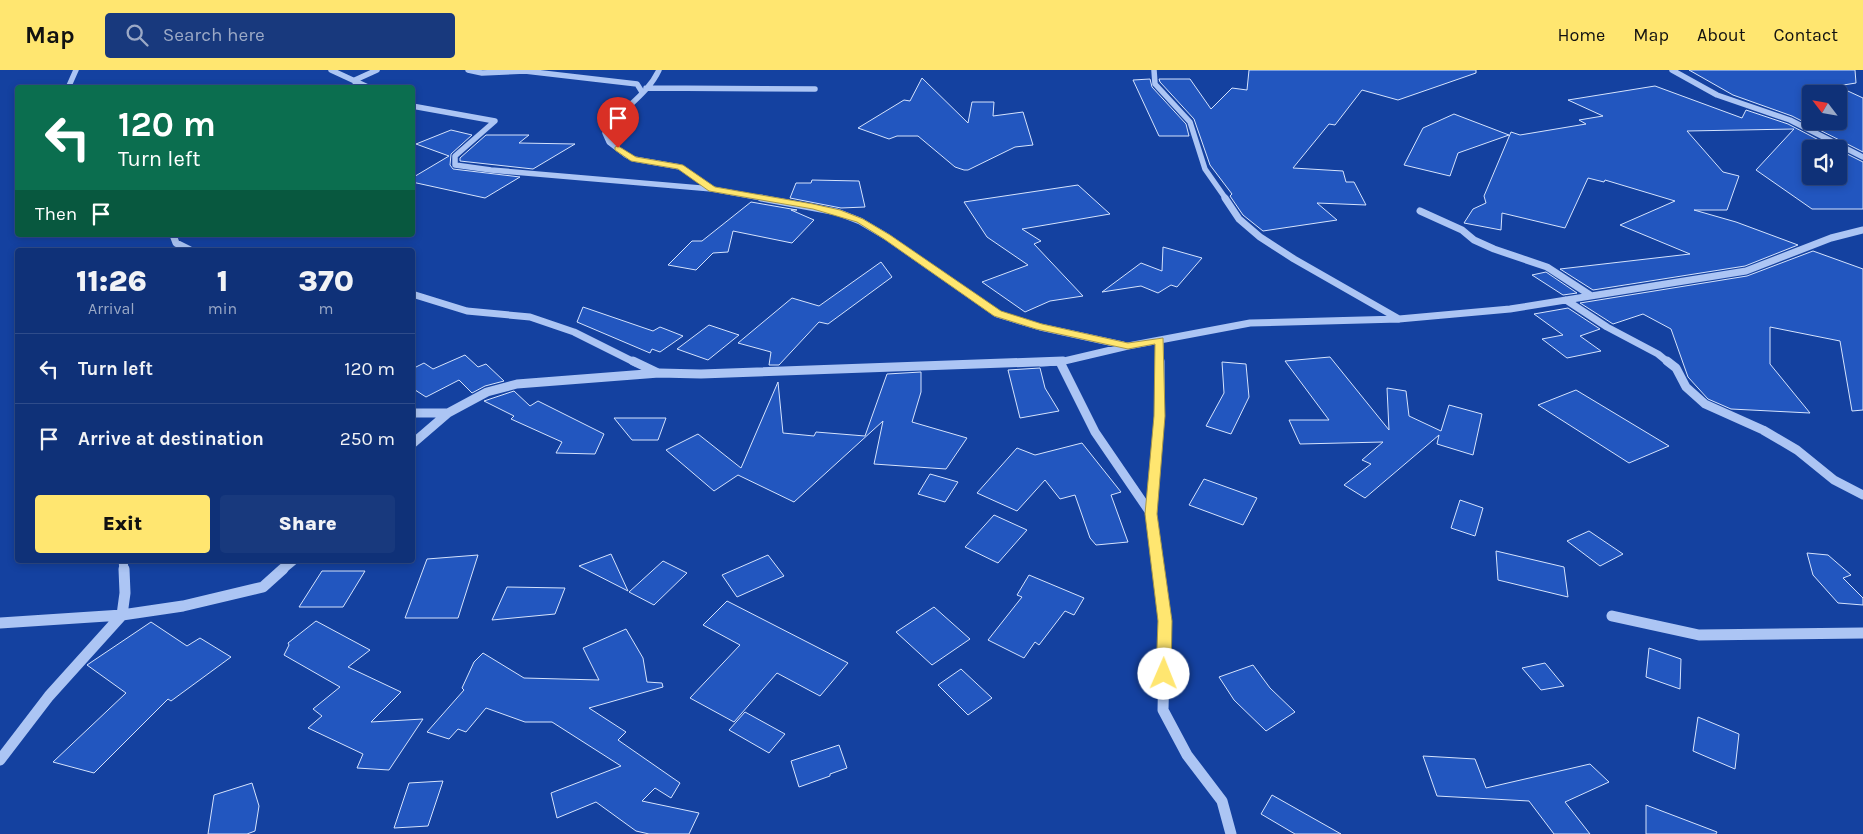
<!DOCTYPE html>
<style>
:root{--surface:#0f3178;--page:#18397d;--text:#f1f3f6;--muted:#9ba9c6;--line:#2f4c8a;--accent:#ffe670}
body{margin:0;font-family:Karla,sans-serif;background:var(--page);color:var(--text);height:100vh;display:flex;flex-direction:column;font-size:19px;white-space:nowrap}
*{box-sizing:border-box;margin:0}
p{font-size:16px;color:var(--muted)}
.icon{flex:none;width:28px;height:28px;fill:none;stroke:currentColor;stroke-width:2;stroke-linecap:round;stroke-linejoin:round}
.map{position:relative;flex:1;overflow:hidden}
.panel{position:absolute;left:15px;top:178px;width:400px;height:315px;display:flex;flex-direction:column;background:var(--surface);border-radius:5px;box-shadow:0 2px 8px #0003,0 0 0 1px var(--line)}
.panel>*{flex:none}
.top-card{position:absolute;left:15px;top:15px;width:400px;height:152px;border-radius:5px;box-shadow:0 2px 8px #0003,0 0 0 1px var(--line);background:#0b6e4f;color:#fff;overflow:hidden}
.needle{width:32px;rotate:301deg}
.tools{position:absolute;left:1802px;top:15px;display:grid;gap:10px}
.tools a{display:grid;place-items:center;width:45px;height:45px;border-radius:5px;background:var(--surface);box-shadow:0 2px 8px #0003,0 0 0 1px var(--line);font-size:25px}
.pin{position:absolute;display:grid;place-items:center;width:42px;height:42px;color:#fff;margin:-51px -21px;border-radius:50% 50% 50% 0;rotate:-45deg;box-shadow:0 0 5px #0007}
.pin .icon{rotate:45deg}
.me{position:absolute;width:55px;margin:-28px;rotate:1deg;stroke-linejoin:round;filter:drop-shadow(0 0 4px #0008)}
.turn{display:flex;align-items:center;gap:18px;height:105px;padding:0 20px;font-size:22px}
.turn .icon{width:65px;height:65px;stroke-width:2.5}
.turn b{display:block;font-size:35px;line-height:42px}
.then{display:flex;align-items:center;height:48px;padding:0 20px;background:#0003;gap:10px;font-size:19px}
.eta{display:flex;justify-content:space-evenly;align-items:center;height:85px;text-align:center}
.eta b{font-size:30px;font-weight:800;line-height:35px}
.cta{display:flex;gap:10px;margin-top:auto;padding:10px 20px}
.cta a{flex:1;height:58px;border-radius:5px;background:var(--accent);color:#111;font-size:20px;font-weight:800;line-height:58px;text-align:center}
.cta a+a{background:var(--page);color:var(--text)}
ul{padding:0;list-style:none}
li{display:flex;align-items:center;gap:15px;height:70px;padding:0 20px;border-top:1px solid var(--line)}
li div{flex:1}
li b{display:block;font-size:19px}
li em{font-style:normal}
header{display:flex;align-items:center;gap:30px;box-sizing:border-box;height:70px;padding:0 25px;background:var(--accent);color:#111}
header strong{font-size:24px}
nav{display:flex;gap:28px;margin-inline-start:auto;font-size:18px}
.search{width:350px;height:45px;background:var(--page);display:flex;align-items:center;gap:12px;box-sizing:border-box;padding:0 18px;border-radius:5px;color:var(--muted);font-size:19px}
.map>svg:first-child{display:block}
</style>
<header>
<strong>Map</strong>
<div class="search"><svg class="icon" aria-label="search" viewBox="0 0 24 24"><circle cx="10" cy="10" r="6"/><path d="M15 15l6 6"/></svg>Search here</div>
<nav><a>Home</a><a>Map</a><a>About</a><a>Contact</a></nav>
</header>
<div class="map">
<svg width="1863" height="764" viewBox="0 0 1863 764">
<rect width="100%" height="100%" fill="#1441a0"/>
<path fill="#2256bf" stroke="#d5e3fd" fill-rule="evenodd" d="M1249,0H1476V3L1398,30L1362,20L1335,55L1329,54L1293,98L1343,101L1346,112H1354L1366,135L1317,133L1337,150L1263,161L1243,145L1230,126L1232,124L1210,95L1194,49L1160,12L1159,9H1190L1211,39L1232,18L1247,20Z
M1689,0H1855L1856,13L1837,16L1863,28V82L1792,46L1733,25ZM1811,24H1839V51H1811Z
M922,8L968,53L972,32H994L993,46L1023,42L1033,75L1015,77L968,100H964L955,97L918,66H897L889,69L858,58L904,30L910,31Z
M1150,9L1152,17L1186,54L1189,66H1159L1133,10Z
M1655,16L1742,48L1746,40L1788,54L1836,79H1811V106H1839V80L1863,92V139H1812L1756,100L1794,59L1687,61L1723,102L1739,106L1727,140H1694L1736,152L1798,175L1745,196L1593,220L1560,199L1690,184L1620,155L1675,131L1605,110L1604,112L1588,108L1565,158L1502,143L1501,160L1464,153L1473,139L1486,133L1484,126L1511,62L1520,65L1586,54L1579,50L1603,46L1568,30Z
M1454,44L1509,65L1458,83L1450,106L1404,95L1423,58Z
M451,60L472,65L451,84L450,95L453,99L520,107L485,128L412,112V108L449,86L416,74Z
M486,65H529L519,73L575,74L533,99L460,91V88Z
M812,110L859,111L865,137L841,138L790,128L796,113H811Z
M1078,115L1110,144L1022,159L1041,171L1034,174L1083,226L1050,231L1025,242L982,212L1028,195L987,167L964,132Z
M751,132L797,140H791L814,150L792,173L733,161L728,182L713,183L696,200L668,195L692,171H702Z
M1163,177L1202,188L1177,217L1171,215L1158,223L1141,216L1102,222L1141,193L1162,201Z
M1813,181L1863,199V340L1852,341L1840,271L1770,257V294L1810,343L1731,339L1708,329L1688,307L1671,259L1643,244L1613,254L1580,233L1747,206Z
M881,192L892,207L828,254L819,252L779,295H769L771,282L738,273L792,228L819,236Z
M1546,202L1577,223L1563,225L1532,205Z
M583,237L653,261L660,257L683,266L660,282L652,279L650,283L577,252Z
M1568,238L1600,259L1580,266L1601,281L1567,288L1542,269L1563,265L1534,244Z
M709,255L739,265L708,290L677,279Z
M465,285L478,297L486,294L504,311L485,316L472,323L459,310L426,327L412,318V299L424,293L433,299Z
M1330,287L1389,360L1387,318L1406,321L1409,346L1441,361L1449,335L1482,344L1473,385L1437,374L1439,365L1365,428L1344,415L1371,394L1362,390L1383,372L1300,374L1289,350H1329L1285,291Z
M1222,292L1246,294L1249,327L1231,364L1206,356L1224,323Z
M1040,298L1045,318L1059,341L1020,348L1008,300Z
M921,302V322L912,352L967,368L946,399L874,394L883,351L794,432L738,405L714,421L666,380L698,364L741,398L778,312L783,363L814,366L816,362L865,366L887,304Z
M1576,320L1669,376L1629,393L1538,335Z
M514,321L530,336L538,331L604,364L595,384L556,383L562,372L511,349L514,346L484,331Z
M614,348H666L658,370H632Z
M1082,373L1121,422L1111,425L1128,472L1096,475L1090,468L1075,425L1060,429L1045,410L1017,441L977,423L1017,378L1035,385Z
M930,404L958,412L945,432L918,424Z
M1204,409L1257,428L1243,455L1189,435Z
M1460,430L1483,438L1475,466L1451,458Z
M994,445L1027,460L998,493L965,477Z
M1589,461L1623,484L1600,496L1567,471Z
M1496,481L1564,497L1568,527L1498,510Z
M1807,483L1828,485L1851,505L1843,508L1863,528V535L1838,533L1813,505Z
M611,484L628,521L579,496Z
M478,485L458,548H405L427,489Z
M768,485L784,506L737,527L722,505Z
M663,491L687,503L654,535L629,522Z
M322,501H365L343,537H299Z
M1029,505L1084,528L1074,545L1065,541L1039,575L1035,572L1024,588L988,570L1022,527L1017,525Z
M507,517L565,518L555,544L492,550Z
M727,531L809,573L848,593L820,626L777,603L734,652L690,628L740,575L703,555Z
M934,537L970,569L932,595L896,562Z
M316,551L370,580L348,597L401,622L371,652L423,649L389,700L357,698L363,684L308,658L322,646L313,639L340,617L284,585L289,575L288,573Z
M151,552L187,576L200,568L231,587L171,631L168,629L94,703L53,692L126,623L87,595Z
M626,559L643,588L647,612L662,613L663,617L589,638L626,662L618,670L680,713L671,728L655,718L642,731L699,743L689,764H649L636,761L596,732L557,748L551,723L621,696L552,652H525L486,638L466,662L458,659L449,669L427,662L464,620L462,618L474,592L483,583L524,608L599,610L583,578Z
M1649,578L1681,589L1680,619L1646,607Z
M1545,593L1564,616L1541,620L1522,598Z
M1253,595L1270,618L1295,642L1266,661L1234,630L1219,607Z
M961,599L992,628L968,645L938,615Z
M745,642L785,664L769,683L729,660Z
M1698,647L1739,664L1735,699L1693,681Z
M839,675L847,698L830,704V706L799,717L791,691Z
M1423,686L1475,689L1486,718L1590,694L1609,712L1565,732L1590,764H1554L1529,731L1437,726Z
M443,711L428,756L394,758L409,713Z
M252,713L259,736L255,761L247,764H208L214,725Z
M1272,725L1341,764H1295L1261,744Z
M1646,735L1717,762L1716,764H1646Z"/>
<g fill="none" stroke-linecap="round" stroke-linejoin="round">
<path stroke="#acc5f4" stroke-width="5.5" d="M331,0L370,18
M468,0L482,3L525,1L637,14L642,22
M659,0C647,26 620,39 605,63L609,72L626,85L634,89L680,97L710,118
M1154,0L1155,14L1190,52L1205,99L1226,129
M1672,0L1717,25L1790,50L1863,87
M355,12V10L377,0
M68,18L76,0
M646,18L815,19
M412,36L495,51L455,86V95L491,100L712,119L767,129"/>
<path stroke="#acc5f4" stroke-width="7" d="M761,128L837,142L860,151L887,167L997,244L1040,257L1123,275
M1225,128L1239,149L1260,167L1294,189L1399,249
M1420,141L1462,160L1474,170L1494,179L1547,197L1590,225
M173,165L176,173L190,180
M412,224L467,241L530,247L574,262L636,293
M1566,230L1607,257L1658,284L1669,293
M1160,270V293
M1041,293L1060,292L1128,276L1250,253L1399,249L1510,239L1746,201L1831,168L1863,160"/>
<path stroke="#acc5f4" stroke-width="9" d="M633,291L656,302
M1667,291L1676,298L1686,317L1705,334L1763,360L1797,380L1834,410L1863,425
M1060,292L1095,362L1151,444
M412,343H448
M412,374L448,343L487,322L517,314L659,303L701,304L1063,291
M123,490L124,500
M282,500L294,490
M1158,500L1151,444L1160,346V291"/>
<path stroke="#acc5f4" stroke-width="11" d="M1158,499L1165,551L1163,640L1187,685L1222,731L1231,764
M1612,546L1699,565L1863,563
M0,553L122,545L183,536L263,517L283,499
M0,690L49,626L122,545L125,523L124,499"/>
</g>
<path fill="#ffe670" stroke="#a69649" d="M618,76L636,87L683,95L715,117L813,134L840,140L863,149L890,165L1001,241L1042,254L1128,273L1163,268L1165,346L1157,444L1172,551L1171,604L1169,609L1164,610L1158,609L1156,604L1158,551L1145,444L1154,346L1155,274L1128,279L1036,259L994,246L884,169L857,152L813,139L709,121L678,99L631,91L615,80V77Z"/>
</svg>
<div class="tools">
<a><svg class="needle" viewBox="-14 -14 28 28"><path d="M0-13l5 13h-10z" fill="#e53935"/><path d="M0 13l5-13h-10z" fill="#9ba9c6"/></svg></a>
<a><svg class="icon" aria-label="sound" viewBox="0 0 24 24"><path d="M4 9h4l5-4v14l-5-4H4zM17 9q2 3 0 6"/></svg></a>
</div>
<div class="pin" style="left:618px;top:78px;background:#d93025"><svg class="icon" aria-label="arrive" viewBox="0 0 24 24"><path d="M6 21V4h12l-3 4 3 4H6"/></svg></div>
<svg class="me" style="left:1164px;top:604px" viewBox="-20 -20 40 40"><circle r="19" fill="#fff"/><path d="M0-13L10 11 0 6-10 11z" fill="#ffe670"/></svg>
<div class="top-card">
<div class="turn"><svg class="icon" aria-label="left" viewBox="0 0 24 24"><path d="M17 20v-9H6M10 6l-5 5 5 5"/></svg><div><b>120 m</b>Turn left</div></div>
<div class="then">Then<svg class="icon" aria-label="arrive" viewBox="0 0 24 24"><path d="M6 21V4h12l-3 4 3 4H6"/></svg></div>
</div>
<section class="panel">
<div class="eta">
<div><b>11:26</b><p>Arrival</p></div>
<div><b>1</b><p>min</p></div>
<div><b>370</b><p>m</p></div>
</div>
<ul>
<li><svg class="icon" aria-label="left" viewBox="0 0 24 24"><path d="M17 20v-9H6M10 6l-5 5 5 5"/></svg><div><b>Turn left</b></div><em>120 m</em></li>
<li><svg class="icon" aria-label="arrive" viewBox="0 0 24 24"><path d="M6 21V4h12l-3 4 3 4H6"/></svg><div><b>Arrive at destination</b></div><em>250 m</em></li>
</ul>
<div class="cta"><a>Exit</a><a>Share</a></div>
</section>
</div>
